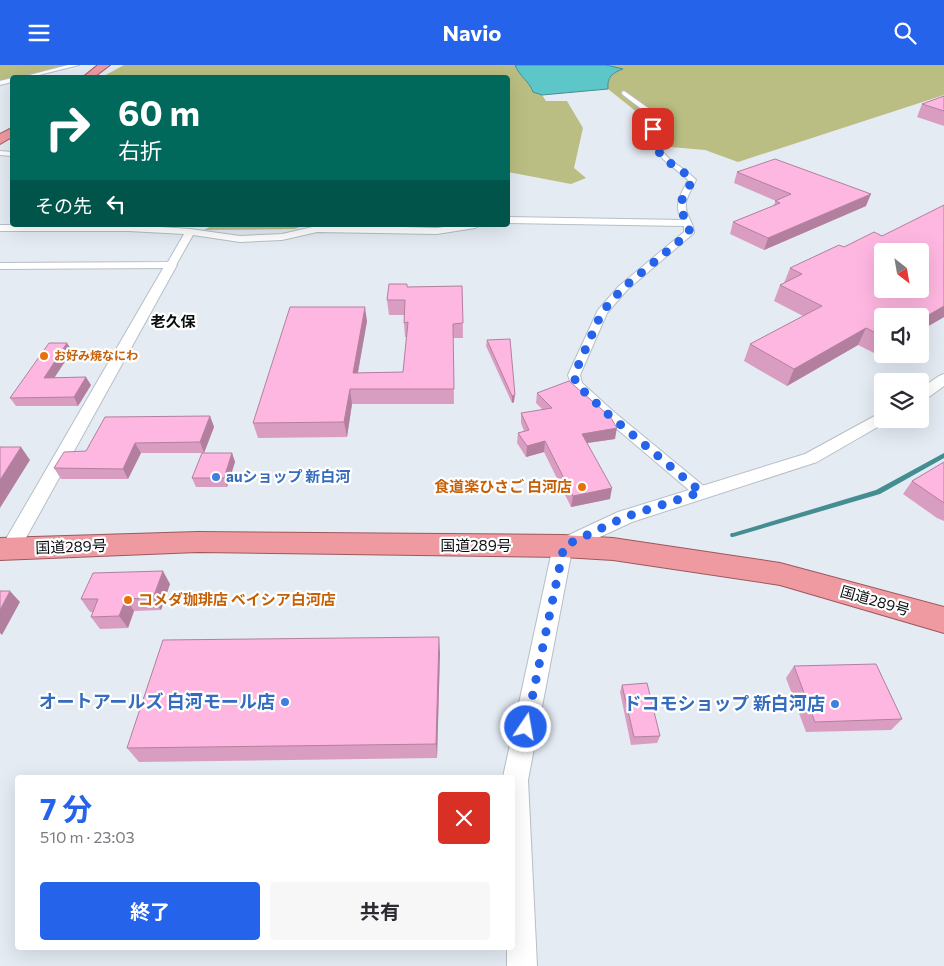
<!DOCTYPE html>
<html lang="ja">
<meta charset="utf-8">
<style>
:root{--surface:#fff;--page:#f7f7f7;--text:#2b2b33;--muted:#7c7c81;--accent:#2563eb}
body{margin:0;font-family:Commissioner,"Noto Sans JP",sans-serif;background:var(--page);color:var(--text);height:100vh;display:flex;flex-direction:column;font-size:19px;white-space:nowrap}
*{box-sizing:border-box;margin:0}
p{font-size:16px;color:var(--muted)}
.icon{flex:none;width:28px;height:28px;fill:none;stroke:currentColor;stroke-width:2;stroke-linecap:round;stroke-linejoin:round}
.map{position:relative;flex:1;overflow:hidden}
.drawer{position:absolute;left:15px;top:710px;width:500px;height:175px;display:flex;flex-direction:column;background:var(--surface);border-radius:5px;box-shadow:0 5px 20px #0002}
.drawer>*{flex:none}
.hud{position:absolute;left:10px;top:10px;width:500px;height:152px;border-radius:5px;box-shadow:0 5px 20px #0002;background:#00695c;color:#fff;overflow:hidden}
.needle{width:32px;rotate:149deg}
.tools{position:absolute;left:874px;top:178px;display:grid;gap:10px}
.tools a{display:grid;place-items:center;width:55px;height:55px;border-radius:5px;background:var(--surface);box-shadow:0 5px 20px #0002;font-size:25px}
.pin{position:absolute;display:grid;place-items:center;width:42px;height:42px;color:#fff;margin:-21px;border-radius:10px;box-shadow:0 2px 8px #0006}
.me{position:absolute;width:55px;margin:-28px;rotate:12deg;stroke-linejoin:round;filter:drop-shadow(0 0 4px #0008)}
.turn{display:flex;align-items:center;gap:18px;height:105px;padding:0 25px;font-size:22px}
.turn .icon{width:65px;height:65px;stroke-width:2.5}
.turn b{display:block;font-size:35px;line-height:42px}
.then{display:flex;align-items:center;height:48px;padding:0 25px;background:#0003;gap:10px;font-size:19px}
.round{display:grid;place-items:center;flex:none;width:52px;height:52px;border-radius:5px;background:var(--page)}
.overview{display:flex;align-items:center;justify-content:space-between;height:85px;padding:0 25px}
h1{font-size:30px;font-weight:700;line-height:38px;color:var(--accent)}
.cta{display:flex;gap:10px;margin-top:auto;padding:10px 25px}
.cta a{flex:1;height:58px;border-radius:5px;background:var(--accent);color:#fff;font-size:20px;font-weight:700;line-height:58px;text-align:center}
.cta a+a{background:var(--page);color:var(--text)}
header{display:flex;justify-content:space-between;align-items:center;height:65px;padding:0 25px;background:var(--accent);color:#fff;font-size:22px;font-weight:700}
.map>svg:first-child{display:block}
</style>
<header><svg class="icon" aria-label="menu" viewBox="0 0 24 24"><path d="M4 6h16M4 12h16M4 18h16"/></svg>Navio<svg class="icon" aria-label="search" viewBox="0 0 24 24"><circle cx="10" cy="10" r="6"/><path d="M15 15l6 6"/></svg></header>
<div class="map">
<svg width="944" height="901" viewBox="0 0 944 901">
<rect width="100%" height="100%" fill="#e4ebf3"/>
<path fill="#bbbe82" d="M0,0H70L0,17Z
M124,0H515C519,11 529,16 533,27L542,30L546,36H567L583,63L574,103L586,113L571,119L508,107V12H102Z
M606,0H944V30L738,97L705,85L659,81V60L643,52L608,24C607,13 612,9 622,4Z
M213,160H305L295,164L204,165Z"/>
<path fill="#5cc6c8" stroke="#448e91" d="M515,0H606L623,4C612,8 607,12 608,24L542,30L533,27C529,16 519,11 515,0Z"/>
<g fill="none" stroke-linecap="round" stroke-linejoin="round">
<path fill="#448e91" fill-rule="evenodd" d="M944,388V393L880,429L733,472H731L730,470L731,468H733L876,425Z"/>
<g stroke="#b7bec6" stroke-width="2">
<path id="minor" d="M68,0H79L31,12H22Z
M12,13V17L0,20V16Z
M624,26L658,50C661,58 657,68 659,78C664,96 685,102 696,115C693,123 687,130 686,138C684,150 694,156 694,168L627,225L607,248L580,310L582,318L614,347L706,423L708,427L706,431L701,432L696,431L604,353L572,322L568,310L598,245L619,221L684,167V161L508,158V152L682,155C673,139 681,130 688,115C663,92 647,91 652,52L622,29V27Z
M0,86L12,87V91L0,90Z
M0,160H129L190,164L240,171L282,169L317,161L337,160L437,163L457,160H480L475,163L437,169L317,167L282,175L240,177L193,170L176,200L171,203L0,204V198L168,197L184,169L129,166H0Z"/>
</g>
<g stroke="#b7bec6" stroke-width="2">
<path id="tertiary" d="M171,196L177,200L17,489L10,492L3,489L0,484L3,479L165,200Z
M944,309V321L926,334L920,336V324L939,311Z
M882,347V354H889L888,356L817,397L632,457L572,485L528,715L537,901H507V882H512V712H503L553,481L556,476L618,447L805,389Z"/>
</g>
<g stroke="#9c585e" stroke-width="2">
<path id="trunk" d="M98,0H110L94,12H83Z
M12,63V72L0,79V69Z
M198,467L563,470L613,473L780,498L944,542V568L780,520L613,495L563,492L198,487L0,495V473Z"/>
</g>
<use href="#minor" fill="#fff" fill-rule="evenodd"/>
<use href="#tertiary" fill="#fff" fill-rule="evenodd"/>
<use href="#trunk" fill="#ee9aa0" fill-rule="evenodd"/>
</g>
<path fill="#da9dc2" d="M944,31V61L917,52L922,39Z
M737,107L866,141L764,185L730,169L733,157L773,141L776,136L734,118Z
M790,203L944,252L920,266V251H882V289L880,291L858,280L787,321L744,296L750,279L803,251L774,236L780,220L784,218Z
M462,221L463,273H453L454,339H352L347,372L258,373L253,358L367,256L358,308L403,307L407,272H405L404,258V250H389L387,235L407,222Z
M510,274L514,337L512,338L486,281L487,275Z
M67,278L72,286L54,312L91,320L78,341H16L10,333Z
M537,328L615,374L587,378L610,434L571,442L544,387L526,392L517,378L518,368L524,366L521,358V348L543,345L536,338Z
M210,351L214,362L204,388H141L128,414H61L54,403L86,386Z
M232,388L235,397L227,422H196L192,413Z
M944,397V456L937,453L903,429L912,416Z
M170,519L161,545L134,546L128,563L100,564L91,552L93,547H90L81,534Z
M440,588L437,693L139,697L127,683Z
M794,601L902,654L891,665L806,667L786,613Z
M622,620L660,671L657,678L631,680L620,627Z"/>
<path fill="#b2809e" d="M871,129L866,141L764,185L768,173Z
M944,241V252L920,266V255Z
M365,242L367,256L355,323L353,308Z
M866,263L858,280L787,321L794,304Z
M67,278L72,286L49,321L44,313Z
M86,312L91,320L78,341L74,332Z
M350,324L352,339L347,372L344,357Z
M515,330L514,337L512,338V331Z
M210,351L214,362L204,388L200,377Z
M617,363L615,374L580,379L582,369Z
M545,376L544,387L526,392L527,381Z
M135,378L141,388L128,414L123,404Z
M21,382L30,395L0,443V415Z
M232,388L235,397L227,422L224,413Z
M612,423L610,434L571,442L573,431Z
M163,506L170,519L161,545L153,533Z
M10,526L20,537L2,570L0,568V545Z
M126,534L134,546L128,563L119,551Z
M439,572L440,588L437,693L436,679Z"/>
<path fill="#feb7e1" stroke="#b2809e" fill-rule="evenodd" d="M944,31V46L922,39Z
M775,94L871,129L768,173L733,157L780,138L775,136L791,129L737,107Z
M944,140V241L920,255V251H882V271L866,263L794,304L750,279L822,241L780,220L802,209L790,203L839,180L844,182L874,167L882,171ZM882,186H920V224H882Z
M389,219H407V222L462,221L463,258L453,259L454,324H350L344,357L253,358L290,242H365L353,308L403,307L408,257L404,258L405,235H387Z
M510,274L515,330L512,331L487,275Z
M49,278H67L44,313L86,312L74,332L10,333Z
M569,316L606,348H608L617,363L582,369L612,423L573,431L545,376L527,381L518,368L529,365L521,348L552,343L537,328Z
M210,351L200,377L135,378L123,404L54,403L64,387L86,386L105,352Z
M0,382H21L0,415Z
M202,388H232L224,413H192Z
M944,397V438L912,416Z
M163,506L153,533L126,534L119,551L91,552L98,534H81L93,508Z
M0,526H10L0,545Z
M439,572L436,679L127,683L163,575Z
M876,599L902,654L815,657L794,601Z
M647,618L660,671L634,672L622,620Z"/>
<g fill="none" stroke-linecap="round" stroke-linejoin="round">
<path stroke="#2563eb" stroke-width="9" stroke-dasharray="0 16.2" d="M526,662L564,481L625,452L701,427L609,350L576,319L574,310L602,247L623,223L689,168C691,157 681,152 681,141C681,131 689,124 692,115C671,93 657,101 653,64"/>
</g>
<g fill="#e8710a" stroke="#fff" stroke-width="2">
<circle cx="44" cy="291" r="5"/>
<circle cx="582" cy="422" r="5"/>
<circle cx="128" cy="535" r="5"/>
</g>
<g fill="#3f7fe0" stroke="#fff" stroke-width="2">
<circle cx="216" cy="412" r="5"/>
<circle cx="285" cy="637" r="5"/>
<circle cx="835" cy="639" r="5"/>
</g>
<g text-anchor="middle" stroke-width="4.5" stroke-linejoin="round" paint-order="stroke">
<g font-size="12" font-weight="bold" fill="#c56008" stroke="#fff" text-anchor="start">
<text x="54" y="295">お好み焼なにわ</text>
</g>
<g font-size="15" font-weight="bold" fill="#0b0d10" stroke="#fff">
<text x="173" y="262">老久保</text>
</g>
<g font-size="15" font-weight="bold" fill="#366cbe" stroke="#fff" text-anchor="start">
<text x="226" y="417">auショップ 新白河</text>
</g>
<g font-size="15" font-weight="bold" fill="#c56008" stroke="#fff" text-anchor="end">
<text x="572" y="427">食道楽ひさご 白河店</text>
<text x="138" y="540" text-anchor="start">コメダ珈琲店 ベイシア白河店</text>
</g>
<g font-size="15" fill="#0b0d10" stroke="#fff">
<text x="476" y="486">国道289号</text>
<text transform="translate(71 482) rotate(-2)" y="5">国道289号</text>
<text transform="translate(875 536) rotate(16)" y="5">国道289号</text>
</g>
<g font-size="18" font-weight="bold" fill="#366cbe" stroke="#fff" text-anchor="end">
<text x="275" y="643">オートアールズ 白河モール店</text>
<text x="825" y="645">ドコモショップ 新白河店</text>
</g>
</g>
</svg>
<div class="tools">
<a><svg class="needle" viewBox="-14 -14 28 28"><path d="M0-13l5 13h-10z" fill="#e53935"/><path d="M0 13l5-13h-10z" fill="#7c7c81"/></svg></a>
<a><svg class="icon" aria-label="sound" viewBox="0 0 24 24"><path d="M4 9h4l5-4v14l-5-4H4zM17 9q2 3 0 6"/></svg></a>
<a><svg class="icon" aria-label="layers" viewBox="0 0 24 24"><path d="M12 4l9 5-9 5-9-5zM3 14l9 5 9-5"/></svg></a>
</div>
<div class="pin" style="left:653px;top:64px;background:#d93025"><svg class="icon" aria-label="arrive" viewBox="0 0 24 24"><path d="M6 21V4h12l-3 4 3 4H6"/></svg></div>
<svg class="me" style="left:526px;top:662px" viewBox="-20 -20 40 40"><circle r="17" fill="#2563eb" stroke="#fff" stroke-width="3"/><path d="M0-11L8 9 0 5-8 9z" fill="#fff"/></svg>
<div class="hud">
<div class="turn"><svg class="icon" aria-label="right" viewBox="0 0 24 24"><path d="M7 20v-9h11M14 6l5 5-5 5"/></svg><div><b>60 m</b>右折</div></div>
<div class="then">その先<svg class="icon" aria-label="left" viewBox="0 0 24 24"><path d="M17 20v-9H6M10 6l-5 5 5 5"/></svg></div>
</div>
<section class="drawer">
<div class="overview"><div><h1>7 分</h1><p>510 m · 23:03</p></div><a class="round" style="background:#d93025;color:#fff"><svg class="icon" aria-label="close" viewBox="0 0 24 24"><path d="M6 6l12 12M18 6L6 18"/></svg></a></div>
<div class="cta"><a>終了</a><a>共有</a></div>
</section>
</div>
